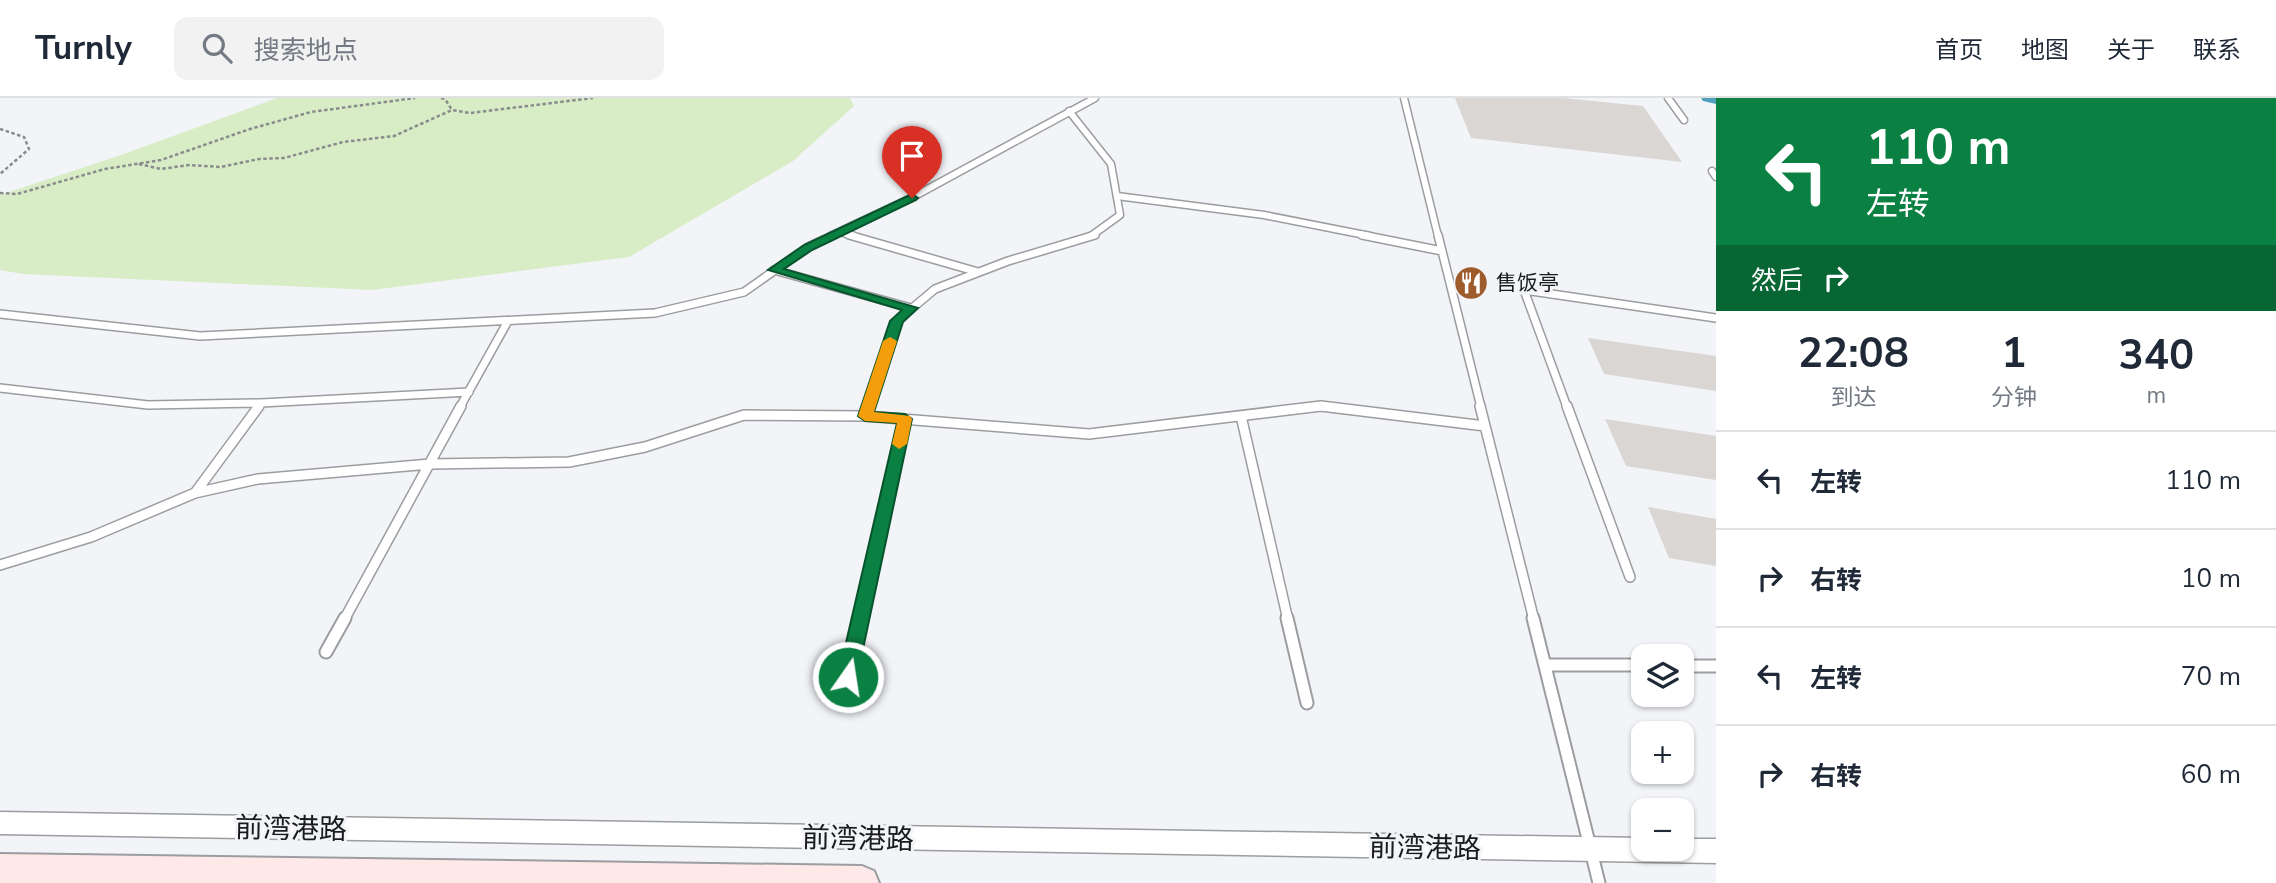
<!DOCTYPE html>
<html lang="zh">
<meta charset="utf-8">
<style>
:root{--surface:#fff;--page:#f2f2f3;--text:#1f2937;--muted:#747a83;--line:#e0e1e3}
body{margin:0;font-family:"Nunito Sans","Noto Sans SC",sans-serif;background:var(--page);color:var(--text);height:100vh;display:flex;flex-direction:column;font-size:26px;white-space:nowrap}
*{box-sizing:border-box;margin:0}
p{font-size:23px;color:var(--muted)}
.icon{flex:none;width:38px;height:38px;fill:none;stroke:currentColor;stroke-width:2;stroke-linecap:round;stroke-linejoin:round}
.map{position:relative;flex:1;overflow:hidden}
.side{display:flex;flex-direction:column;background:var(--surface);width:560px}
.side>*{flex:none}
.top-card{background:#0b8043;color:#fff;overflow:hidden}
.buttons{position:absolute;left:1631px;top:546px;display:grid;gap:14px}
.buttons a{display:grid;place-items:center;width:63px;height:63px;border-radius:14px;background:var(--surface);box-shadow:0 2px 5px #0004;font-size:35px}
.pin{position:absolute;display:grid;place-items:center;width:60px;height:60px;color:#fff;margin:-72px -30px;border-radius:50% 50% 50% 0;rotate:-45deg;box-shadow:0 0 7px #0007}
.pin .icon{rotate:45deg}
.me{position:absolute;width:77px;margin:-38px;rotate:13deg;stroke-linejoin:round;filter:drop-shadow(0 0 5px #0008)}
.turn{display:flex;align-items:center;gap:24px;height:147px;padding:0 35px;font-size:32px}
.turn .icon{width:91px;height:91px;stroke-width:2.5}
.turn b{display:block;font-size:49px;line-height:60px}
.then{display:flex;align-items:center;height:66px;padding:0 35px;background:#0003;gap:14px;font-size:26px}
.eta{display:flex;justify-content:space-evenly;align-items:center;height:119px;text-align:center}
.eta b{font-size:42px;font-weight:700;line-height:49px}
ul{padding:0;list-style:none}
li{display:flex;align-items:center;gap:21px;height:98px;padding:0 35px;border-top:2px solid var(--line)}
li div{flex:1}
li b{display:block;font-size:26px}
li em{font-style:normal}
header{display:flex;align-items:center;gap:42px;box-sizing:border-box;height:98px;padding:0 35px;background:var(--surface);border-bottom:2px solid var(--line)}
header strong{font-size:33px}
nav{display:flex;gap:38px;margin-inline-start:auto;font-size:24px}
.search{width:490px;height:63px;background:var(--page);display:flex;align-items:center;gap:18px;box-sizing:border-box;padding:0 24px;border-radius:14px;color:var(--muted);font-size:26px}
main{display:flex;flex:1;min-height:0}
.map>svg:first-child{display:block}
</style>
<header>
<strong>Turnly</strong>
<div class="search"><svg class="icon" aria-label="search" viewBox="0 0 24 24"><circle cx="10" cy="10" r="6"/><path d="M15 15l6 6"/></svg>搜索地点</div>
<nav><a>首页</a><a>地图</a><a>关于</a><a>联系</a></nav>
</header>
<main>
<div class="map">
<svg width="1716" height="785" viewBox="0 0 1716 785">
<rect width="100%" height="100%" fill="#f2f4f8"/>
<path fill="#d8edc6" d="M277,0H850L854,8L793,63L629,159L372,192L23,176L0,172V97L124,56Z"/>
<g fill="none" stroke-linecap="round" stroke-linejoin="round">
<path fill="#50a0bd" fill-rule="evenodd" d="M1701,0H1716V6L1703,3Z"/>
</g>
<path fill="#d9d6d3" d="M1455,0H1563L1643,8L1682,64L1471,40Z
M1588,240L1716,258V293L1604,276Z
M1605,321L1716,338V382L1626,368Z
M1648,409L1716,421V468L1669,460Z"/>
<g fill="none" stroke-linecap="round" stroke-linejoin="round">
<g stroke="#9b9da0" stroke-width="9">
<path id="service-far3" d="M1404,0L1438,138
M1668,0L1684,22
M1069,13L1111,66L1120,117L1091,138
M1712,73L1716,79
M1117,98L1264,117L1370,138
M839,134L855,138
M830,138L913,99L1095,0"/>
</g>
<g stroke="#9b9da0" stroke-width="10">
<path id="service-far2" d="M849,137L978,174
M1362,137L1442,153
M1438,137L1481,309
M774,172L911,210
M0,216L200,238L655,215L744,194L808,149L834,137
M0,290L148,307L261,305L469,294
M258,309L261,305
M460,309L508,223
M868,309L897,223L935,191L1008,163L1095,137
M1309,309H1333
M1567,309L1524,192L1716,220"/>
</g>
<g stroke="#9b9da0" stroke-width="12">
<path id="service-far1" d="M1480,308L1534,522
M1567,308L1630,479
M865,318L868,308
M1241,318L1288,522
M195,395L259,308
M0,467L91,439L195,395L258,381L430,366L569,364L645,349L744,317L865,318L1089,336L1321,308L1485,328
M344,522L461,308
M861,522L905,321"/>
</g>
<g stroke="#9b9da0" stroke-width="15">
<path id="service" d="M1287,520L1307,605
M1533,520L1599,785
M326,554L345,520
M1545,567H1643
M1682,568H1716
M848,579L861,520"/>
</g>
<g stroke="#9b9da0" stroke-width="3">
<path id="minor" d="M0,714L1643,740V751H1682V741H1716V765L0,736Z"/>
</g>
<g stroke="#9b9da0" stroke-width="4">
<path id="secondary" d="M0,756L862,768L874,773L879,785H0Z"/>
</g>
<path stroke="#898b8d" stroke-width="2.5" stroke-dasharray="3.5 2.5" stroke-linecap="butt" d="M441,0L445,1L452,12
M0,31L24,39L29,51L0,76
M139,66L161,71L189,67L221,69L259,61L284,60L343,44L394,38L452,12L470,15L593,0
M0,95L17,96L105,71L161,62L250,31L311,14L415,0"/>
<use href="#service-far3" stroke="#fff" stroke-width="6"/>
<use href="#service-far2" stroke="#fff" stroke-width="7"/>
<use href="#service-far1" stroke="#fff" stroke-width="9"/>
<use href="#service" stroke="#fff" stroke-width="11"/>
<use href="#minor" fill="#fff" fill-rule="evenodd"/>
<use href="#secondary" fill="#fee9e8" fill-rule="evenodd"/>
</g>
<path fill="#0b8043" stroke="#07532c" stroke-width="2" d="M912,96L918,100L916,102L812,152L784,171L918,210L903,224L874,314L905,316L912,321L857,579L854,584L848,587L841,584L838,579L897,325L865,323L858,318L890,223L902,212L768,172L804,147Z"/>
<path fill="#f59e0b" d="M890,239L897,243L874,314L910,318L912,321L907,346L899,351L892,346L897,325L865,323L858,318L883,243Z"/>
<defs>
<g id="restaurant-disc" transform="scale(1.75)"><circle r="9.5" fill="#9e5b2b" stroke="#f2f4f8"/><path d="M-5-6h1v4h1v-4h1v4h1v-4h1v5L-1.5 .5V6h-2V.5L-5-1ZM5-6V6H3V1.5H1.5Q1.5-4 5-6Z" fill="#fff"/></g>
</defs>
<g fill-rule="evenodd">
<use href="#restaurant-disc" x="1471" y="185"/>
</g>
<g text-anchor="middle" stroke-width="6" stroke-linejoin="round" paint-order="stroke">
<g font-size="21" fill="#1a1b1c" stroke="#f2f4f8" text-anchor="start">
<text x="1496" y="192">售饭亭</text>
</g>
<g font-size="28" fill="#1a1b1c" stroke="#f2f4f8">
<text transform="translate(291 730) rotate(1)" y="10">前湾港路</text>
<text transform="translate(858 740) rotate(1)" y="10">前湾港路</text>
<text transform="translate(1425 749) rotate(1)" y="10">前湾港路</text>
</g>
</g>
</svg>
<div class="buttons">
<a><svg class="icon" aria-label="layers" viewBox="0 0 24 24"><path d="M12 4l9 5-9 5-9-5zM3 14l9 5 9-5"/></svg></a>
<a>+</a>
<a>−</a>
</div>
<div class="pin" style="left:912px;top:100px;background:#d93025"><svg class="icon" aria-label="arrive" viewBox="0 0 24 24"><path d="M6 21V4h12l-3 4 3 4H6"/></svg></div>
<svg class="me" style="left:848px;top:579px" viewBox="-20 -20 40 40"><circle r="17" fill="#0b8043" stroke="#fff" stroke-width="3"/><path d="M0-11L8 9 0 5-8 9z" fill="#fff"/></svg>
</div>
<section class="side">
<div class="top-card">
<div class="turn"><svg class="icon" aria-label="left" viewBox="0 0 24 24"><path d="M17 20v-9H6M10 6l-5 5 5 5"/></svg><div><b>110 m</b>左转</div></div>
<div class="then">然后<svg class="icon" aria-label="right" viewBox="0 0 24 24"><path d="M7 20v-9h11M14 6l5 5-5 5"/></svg></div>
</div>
<div class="eta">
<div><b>22:08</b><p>到达</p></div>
<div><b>1</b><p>分钟</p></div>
<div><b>340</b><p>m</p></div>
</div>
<ul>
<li><svg class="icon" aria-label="left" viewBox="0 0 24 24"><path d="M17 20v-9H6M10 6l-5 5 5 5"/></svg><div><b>左转</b></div><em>110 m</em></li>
<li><svg class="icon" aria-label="right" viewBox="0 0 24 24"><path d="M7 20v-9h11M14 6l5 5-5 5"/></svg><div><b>右转</b></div><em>10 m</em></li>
<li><svg class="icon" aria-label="left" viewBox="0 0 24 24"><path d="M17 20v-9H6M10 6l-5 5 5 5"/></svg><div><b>左转</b></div><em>70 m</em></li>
<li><svg class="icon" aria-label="right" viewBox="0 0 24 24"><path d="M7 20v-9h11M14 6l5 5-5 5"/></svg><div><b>右转</b></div><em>60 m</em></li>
</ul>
</section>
</main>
